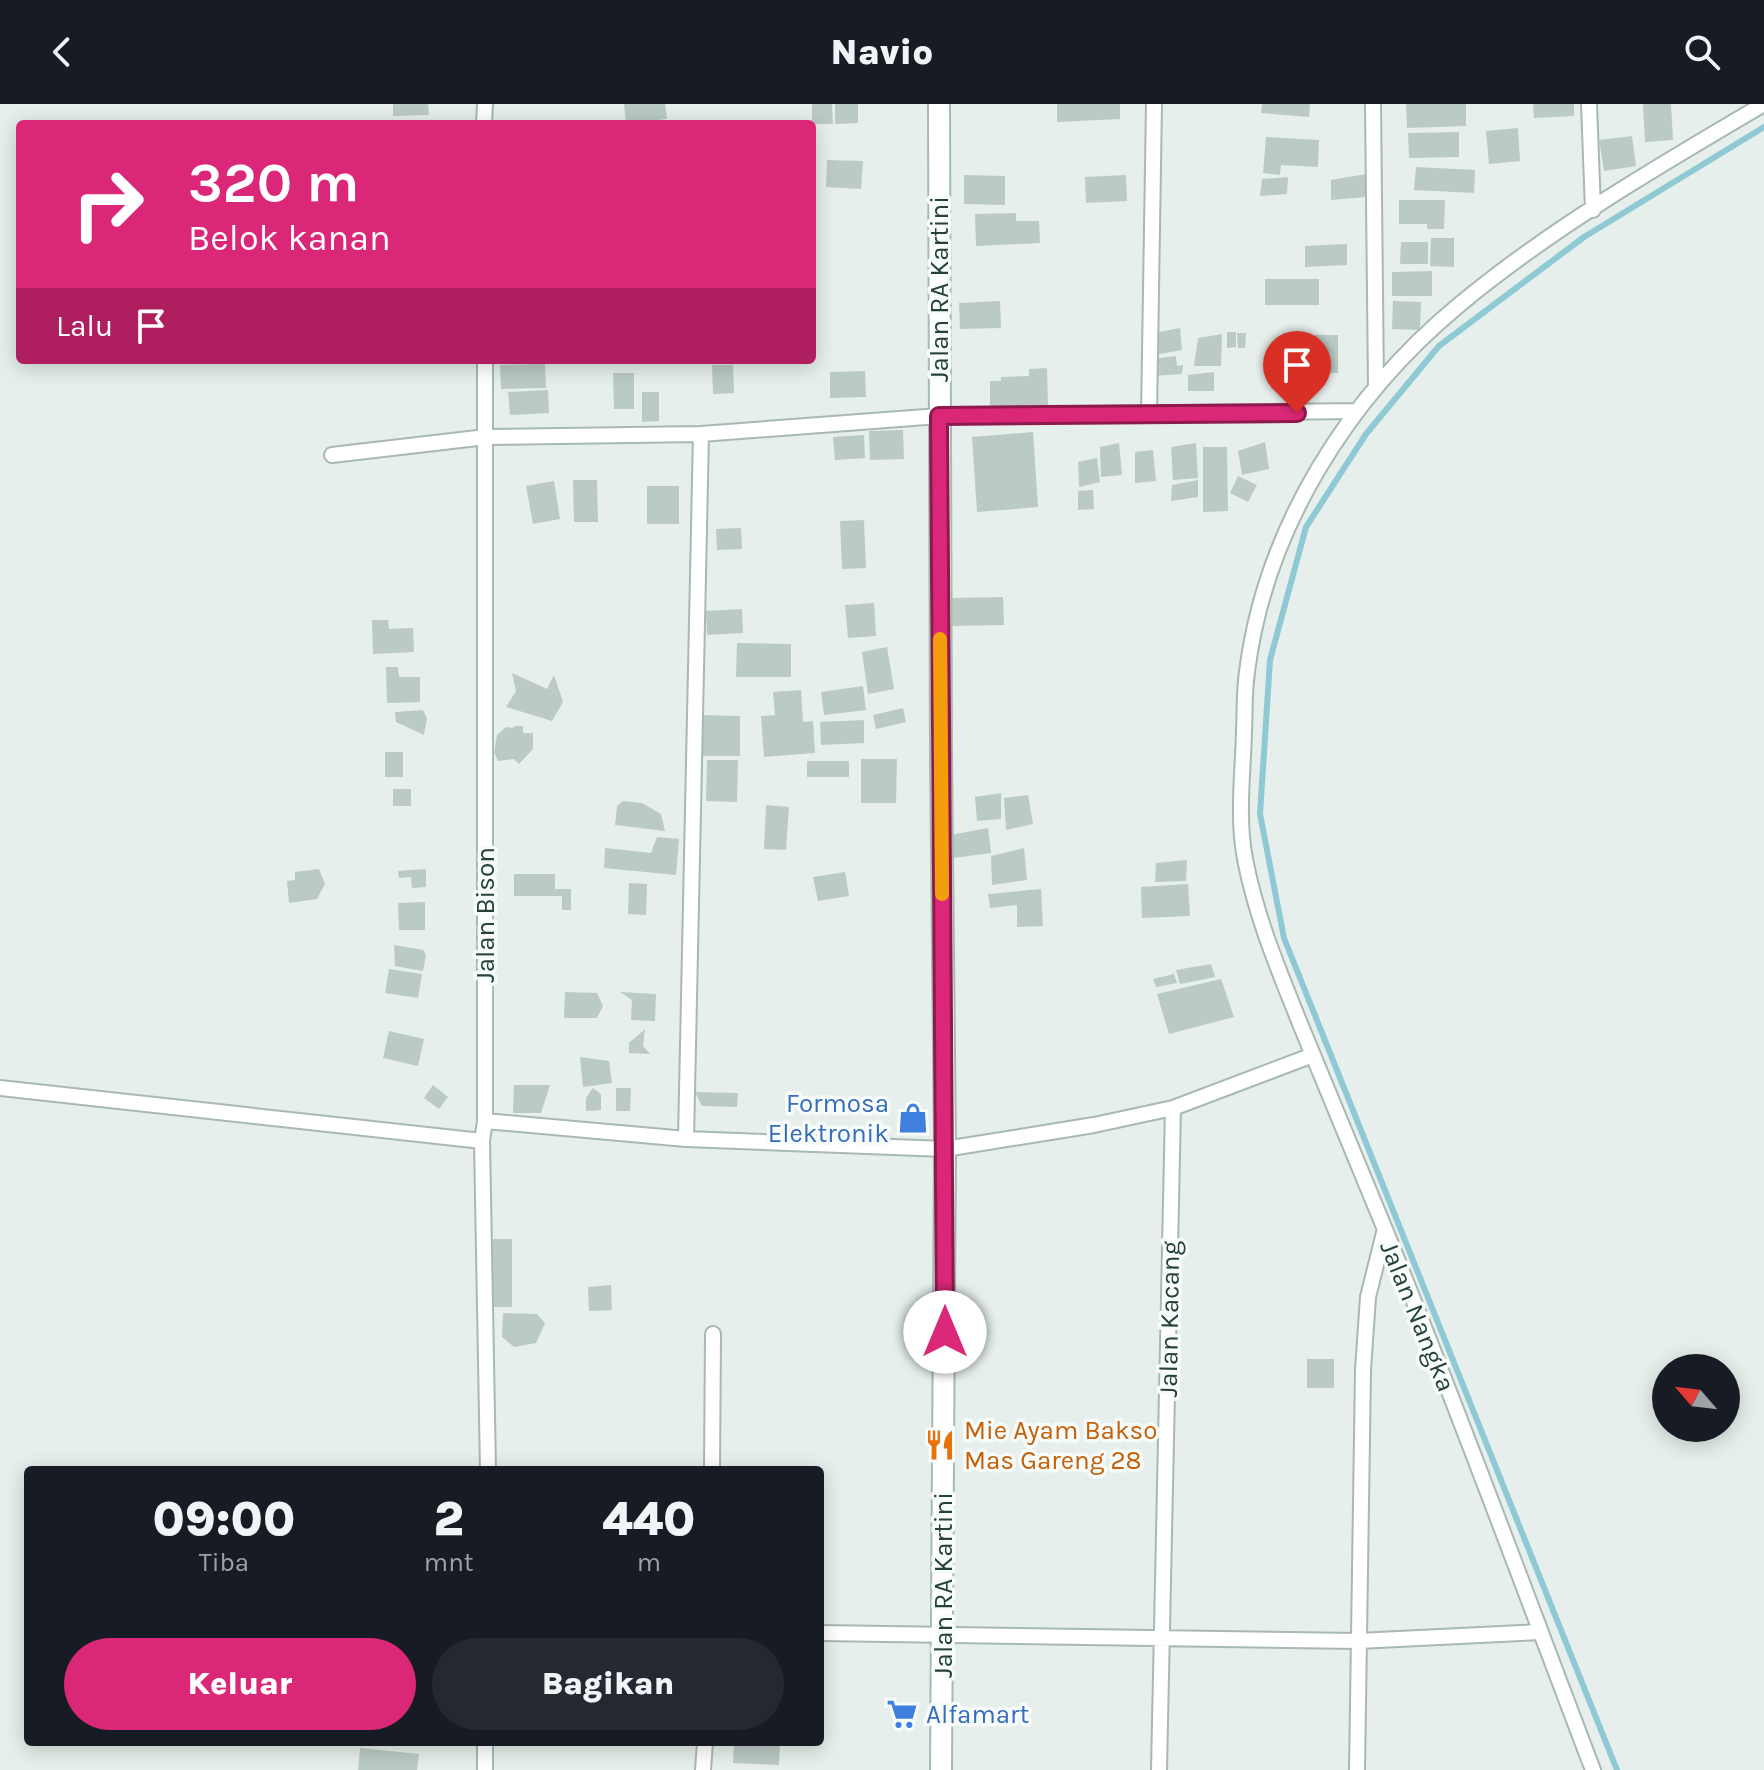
<!DOCTYPE html>
<html lang="id">
<style>
:root{--surface:#171b24;--page:#242831;--text:#f1f3f6;--muted:#9ea1a6;--accent:#db2777}
body{margin:0;font-family:Karla,sans-serif;background:var(--page);color:var(--text);height:100vh;display:flex;flex-direction:column;font-size:30px;white-space:nowrap}
*{box-sizing:border-box;margin:0}
p{font-size:26px;color:var(--muted)}
.icon{flex:none;width:44px;height:44px;fill:none;stroke:currentColor;stroke-width:2;stroke-linecap:round;stroke-linejoin:round}
.map{position:relative;flex:1;overflow:hidden}
.panel{position:absolute;left:24px;top:1362px;width:800px;height:280px;display:flex;flex-direction:column;background:var(--surface);border-radius:8px;box-shadow:0 4px 20px #0003}
.panel>*{flex:none}
.hud{position:absolute;left:16px;top:16px;width:800px;height:244px;border-radius:8px;box-shadow:0 4px 20px #0003;background:#db2777;color:#fff;overflow:hidden}
.needle{width:52px;rotate:298deg}
.fabs{position:absolute;left:1652px;top:1250px;display:grid;gap:16px}
.fabs a{display:grid;place-items:center;width:88px;height:88px;border-radius:50%;background:var(--surface);box-shadow:0 4px 20px #0003;font-size:40px}
.pin{position:absolute;display:grid;place-items:center;width:68px;height:68px;color:#fff;margin:-82px -34px;border-radius:50% 50% 50% 0;rotate:-45deg;box-shadow:0 0 8px #0007}
.pin .icon{rotate:45deg}
.me{position:absolute;width:88px;margin:-44px;rotate:0deg;stroke-linejoin:round;filter:drop-shadow(0 0 6px #0008)}
.turn{display:flex;align-items:center;gap:28px;height:168px;padding:0 40px;font-size:36px}
.turn .icon{width:104px;height:104px;stroke-width:2.5}
.turn b{display:block;font-size:56px;line-height:68px}
.then{display:flex;align-items:center;height:76px;padding:0 40px;background:#0003;gap:16px;font-size:30px}
.eta{display:flex;justify-content:space-evenly;align-items:center;height:136px;text-align:center}
.eta b{font-size:48px;font-weight:800;line-height:56px}
.primary-button{display:flex;gap:16px;margin-top:auto;padding:16px 40px}
.primary-button a{flex:1;height:92px;border-radius:48px;background:var(--accent);color:#fff;font-size:32px;font-weight:800;line-height:92px;text-align:center}
.primary-button a+a{background:var(--page);color:var(--text)}
header{display:flex;justify-content:space-between;align-items:center;height:104px;padding:0 40px;background:var(--surface);font-size:36px;font-weight:800}
.map>svg:first-child{display:block}
</style>
<header><svg class="icon" aria-label="back" viewBox="0 0 24 24"><path d="M15 5l-7 7 7 7"/></svg>Navio<svg class="icon" aria-label="search" viewBox="0 0 24 24"><circle cx="10" cy="10" r="6"/><path d="M15 15l6 6"/></svg></header>
<div class="map">
<svg width="1764" height="1666" viewBox="0 0 1764 1666">
<rect width="100%" height="100%" fill="#e6efeb"/>
<g fill="none" stroke-linecap="round" stroke-linejoin="round">
<path stroke="#8ec9d4" stroke-width="6" d="M1617,1666L1284,834L1260,710L1270,556L1306,423L1366,330L1439,242L1584,133L1764,23"/>
</g>
<path fill="#bbcac4" d="M393,0H428L429,11L393,12Z
M624,0H665L667,15L626,20Z
M812,0H832L833,20H812Z
M835,0H858V19L835,20Z
M1057,0H1120V15L1057,18Z
M1262,0H1310L1309,13L1261,9Z
M1406,0H1466V22L1407,24Z
M1533,0H1574V12L1534,14Z
M1643,0H1671L1673,36L1645,38Z
M1518,24L1520,57L1489,60L1486,27Z
M1459,28V53L1409,54L1408,29Z
M1632,32L1636,62L1604,67L1599,36Z
M1266,33L1319,36L1318,63L1281,61L1280,71L1263,69Z
M827,56L863,57L861,85L826,83Z
M1416,63L1475,66L1474,89L1414,86Z
M1366,70V93L1331,96V76Z
M964,71L1005,72V101L964,100Z
M1126,71L1127,97L1086,99L1085,73Z
M1288,73L1287,90L1260,92L1262,75Z
M1399,96H1445L1444,125H1427V120H1399Z
M1016,109V117H1039L1040,139L976,142L975,110Z
M1431,134H1454V163L1430,162Z
M1401,138H1428V160H1400Z
M1347,140V161L1305,163V142Z
M1432,167V192H1392V168Z
M1265,175H1319V201H1265Z
M1000,197L1001,224L960,225L959,199Z
M1393,197L1421,198L1420,226L1392,225Z
M1180,224L1182,246L1154,251V229Z
M1227,228H1236V243L1227,244Z
M1237,229H1246L1245,244H1238Z
M1222,230L1221,262H1194L1198,234Z
M1295,231H1338V269H1294Z
M1176,252L1177,262L1183,261L1182,270L1152,272L1151,265L1163,263H1152V255Z
M545,260L546,284L501,285L500,261Z
M712,261H733L734,289L713,290Z
M1047,264L1048,301L990,303V277H1001V273L1029,272V265Z
M865,267L866,293L830,294V268Z
M1214,268V287H1188V271Z
M613,269H634V305H614Z
M548,286L549,309L510,311L508,288Z
M642,288H659V317L642,318Z
M903,326L904,355L870,356L869,327Z
M1033,328L1038,403L977,408L972,333Z
M864,331L865,354L835,356L833,333Z
M1265,338L1269,365L1242,371L1238,347Z
M1119,339L1122,371L1101,373L1100,343Z
M1196,339L1198,374L1173,376L1171,343Z
M1203,343H1227L1228,407L1203,408Z
M1153,346L1156,377L1135,379V348Z
M1097,354L1100,378L1079,383L1078,358Z
M1238,372L1257,381L1248,398L1230,389Z
M573,376H597L598,418H574Z
M1198,376V393L1171,397L1172,381Z
M554,377L560,415L533,420L526,382Z
M647,382H679V420H647Z
M1093,386L1094,405L1078,406V387Z
M864,416L866,464L842,465L840,417Z
M741,424L742,445L717,446L716,425Z
M1003,493L1004,521L951,522V494Z
M874,499L876,532L848,534L845,501Z
M742,505L743,529L707,531L706,507Z
M372,516H388L389,525L413,524L414,548L373,550Z
M737,539L791,540V573H736Z
M887,543L894,585L868,590L862,548Z
M386,563H398L399,573H420V598L387,599Z
M512,569L547,585L554,571L563,598L552,617L506,603L516,587Z
M863,582L866,606L824,611L821,588Z
M801,586L803,618L813,617L815,649L764,653L761,612L775,611L773,588Z
M903,604L906,618L876,625L873,611Z
M423,606L427,614L424,631L396,618L395,608Z
M702,611L740,612V652H702Z
M864,616V639L821,641L820,618Z
M515,622H523V629H533V645L519,660L514,655L498,657L494,648L497,631L506,623L512,624Z
M385,648H403V673H385Z
M861,655H897L896,699H861Z
M707,656H738L737,698L706,697Z
M807,657H849V673H807Z
M393,685H411V702H393Z
M1001,689V715L977,717L975,693Z
M1028,691L1033,720L1006,726L1004,694Z
M623,697L642,699L661,710L665,727L615,721L617,702Z
M766,701L789,703L786,746L764,745Z
M988,724L991,749L946,755L945,732Z
M657,733L679,735L676,771L604,764L605,744L651,749Z
M1024,744L1027,776L992,781L991,752Z
M1187,756L1186,777L1155,778L1156,759Z
M319,765L325,780L317,795L289,799L287,777L295,776V768Z
M426,765V783L412,784L411,773L399,774L398,767Z
M845,768L849,792L818,797L813,773Z
M514,770H555V785H571V806H562V792H514Z
M629,779L647,780L646,811L628,810Z
M1188,780L1190,812L1142,814L1141,783Z
M1041,785L1043,822L1017,823V801L990,804L988,790Z
M425,798V826H399L398,799Z
M394,841L423,846L426,851L423,867L395,862Z
M1211,860L1215,873L1180,880L1176,866Z
M389,865L422,870L418,894L385,889Z
M1174,870L1177,879L1156,883L1153,875Z
M1221,875L1234,913L1169,930L1157,890Z
M565,888L597,889L603,902L597,914H564Z
M620,888L656,890L655,917L631,916L632,896Z
M645,925L643,942L650,950L629,949V939Z
M389,927L424,935L418,962L383,954Z
M580,953L609,957L612,979L583,983Z
M433,981L448,993L439,1005L424,994Z
M514,981H550L541,1009H513Z
M593,984L601,990V1006L586,1007V994Z
M616,984H631L630,1007H616Z
M695,988L738,989L737,1003L702,1002Z
M493,1135H512V1203H493Z
M611,1181L612,1206L589,1207L588,1183Z
M503,1209L537,1210L545,1219L536,1239L514,1243L502,1233Z
M1307,1255H1334V1284H1307Z
M734,1638H780L779,1661L733,1659Z
M360,1644L419,1650L417,1666H358Z"/>
<g fill="none" stroke-linecap="round" stroke-linejoin="round">
<g stroke="#a8b8b2" stroke-width="18">
<path id="street" d="M1373,0L1376,283
M1589,0L1593,106
M484,20L485,0
M485,256V1017L482,1037L488,1366
M1149,311L1154,0
M332,351L486,333L701,330L939,312L1356,307
M0,984L482,1037
M485,1017L686,1035L945,1045L1094,1021L1173,1004L1313,951
M686,1035L701,330
M712,1366L713,1230
M820,1529L1358,1537L1540,1528
M485,1666V1638
M703,1666L705,1638
M1159,1666L1173,1004
M1357,1666L1363,1266L1368,1193L1385,1125
M1593,1666C1524,1485 1457,1302 1384,1123C1357,1056 1329,989 1301,922C1279,867 1256,813 1245,755C1237,713 1243,669 1244,627C1245,607 1244,587 1247,568C1265,424 1349,292 1459,201C1550,125 1662,60 1764,0"/>
</g>
<g stroke="#a4bbb3" stroke-width="24">
<path id="secondary" d="M939,0L941,650L945,1045L941,1666"/>
</g>
<use href="#street" stroke="#fff" stroke-width="14"/>
<use href="#secondary" stroke="#fff" stroke-width="20"/>
</g>
<g fill="none" stroke-linecap="round" stroke-linejoin="round">
<g stroke="#8e194d" stroke-width="20">
<path id="route" d="M945,1228L939,312L1297,309"/>
</g>
<use href="#route" stroke="#db2777" stroke-width="14"/>
<path stroke="#f59e0b" stroke-width="14" d="M940,535L942,790"/>
</g>
<defs>
<g id="shop-bare" transform="scale(2.4)"><path d="M-5-2.5h2.3a2.7 3.5 0 0 1 5.4 0H5L5.5 6h-11ZM-1.5-2.5h3a1.5 2.3 0 0 0-3 0Z" fill="#3f7fe0" stroke="#f7fbf9" stroke-width="2.5" paint-order="stroke"/></g>
<g id="restaurant-bare" transform="scale(2.4)"><path d="M-5-6h1v4h1v-4h1v4h1v-4h1v5L-1.5 .5V6h-2V.5L-5-1ZM5-6V6H3V1.5H1.5Q1.5-4 5-6Z" fill="#e8710a" stroke="#f7fbf9" stroke-width="2.5" paint-order="stroke"/></g>
<g id="supermarket-bare" transform="scale(2.4)"><path d="M-6-5.5h2.5l.6 2H6L4.5 2H-2.5L-4.4-4H-6ZM-1.5 3.2a1.3 1.3 0 1 0 .1 0ZM3 3.2a1.3 1.3 0 1 0 .1 0Z" fill="#3f7fe0" stroke="#f7fbf9" stroke-width="2.5" paint-order="stroke"/></g>
</defs>
<g fill-rule="evenodd">
<use href="#shop-bare" x="913" y="1014"/>
<use href="#restaurant-bare" x="940" y="1341"/>
<use href="#supermarket-bare" x="902" y="1610"/>
</g>
<g text-anchor="middle" stroke-width="7" stroke-linejoin="round" paint-order="stroke">
<g font-size="26" fill="#24423a" stroke="#f7fbf9">
<text transform="translate(939 185) rotate(-90)" y="9">Jalan RA Kartini</text>
<text transform="translate(485 811) rotate(-90)" y="9">Jalan Bison</text>
<text transform="translate(1418 1212) rotate(68)" y="9">Jalan Nangka</text>
<text transform="translate(1169 1215) rotate(-89)" y="9">Jalan Kacang</text>
<text transform="translate(943 1481) rotate(-90)" y="9">Jalan RA Kartini</text>
</g>
<g font-size="26" fill="#366cbe" stroke="#f7fbf9" text-anchor="end">
<text x="889" y="1008">Formosa<tspan x="889" dy="30">Elektronik</tspan></text>
<text x="926" y="1619" text-anchor="start">Alfamart</text>
</g>
<g font-size="26" fill="#c56008" stroke="#f7fbf9" text-anchor="start">
<text x="964" y="1335">Mie Ayam Bakso<tspan x="964" dy="30">Mas Gareng 28</tspan></text>
</g>
</g>
</svg>
<div class="fabs">
<a><svg class="needle" viewBox="-14 -14 28 28"><path d="M0-13l5 13h-10z" fill="#e53935"/><path d="M0 13l5-13h-10z" fill="#9ea1a6"/></svg></a>
</div>
<div class="pin" style="left:1297px;top:309px;background:#d93025"><svg class="icon" aria-label="arrive" viewBox="0 0 24 24"><path d="M6 21V4h12l-3 4 3 4H6"/></svg></div>
<svg class="me" style="left:945px;top:1228px" viewBox="-20 -20 40 40"><circle r="19" fill="#fff"/><path d="M0-13L10 11 0 6-10 11z" fill="#db2777"/></svg>
<div class="hud">
<div class="turn"><svg class="icon" aria-label="right" viewBox="0 0 24 24"><path d="M7 20v-9h11M14 6l5 5-5 5"/></svg><div><b>320 m</b>Belok kanan</div></div>
<div class="then">Lalu<svg class="icon" aria-label="arrive" viewBox="0 0 24 24"><path d="M6 21V4h12l-3 4 3 4H6"/></svg></div>
</div>
<section class="panel">
<div class="eta">
<div><b>09:00</b><p>Tiba</p></div>
<div><b>2</b><p>mnt</p></div>
<div><b>440</b><p>m</p></div>
</div>
<div class="primary-button"><a>Keluar</a><a>Bagikan</a></div>
</section>
</div>
